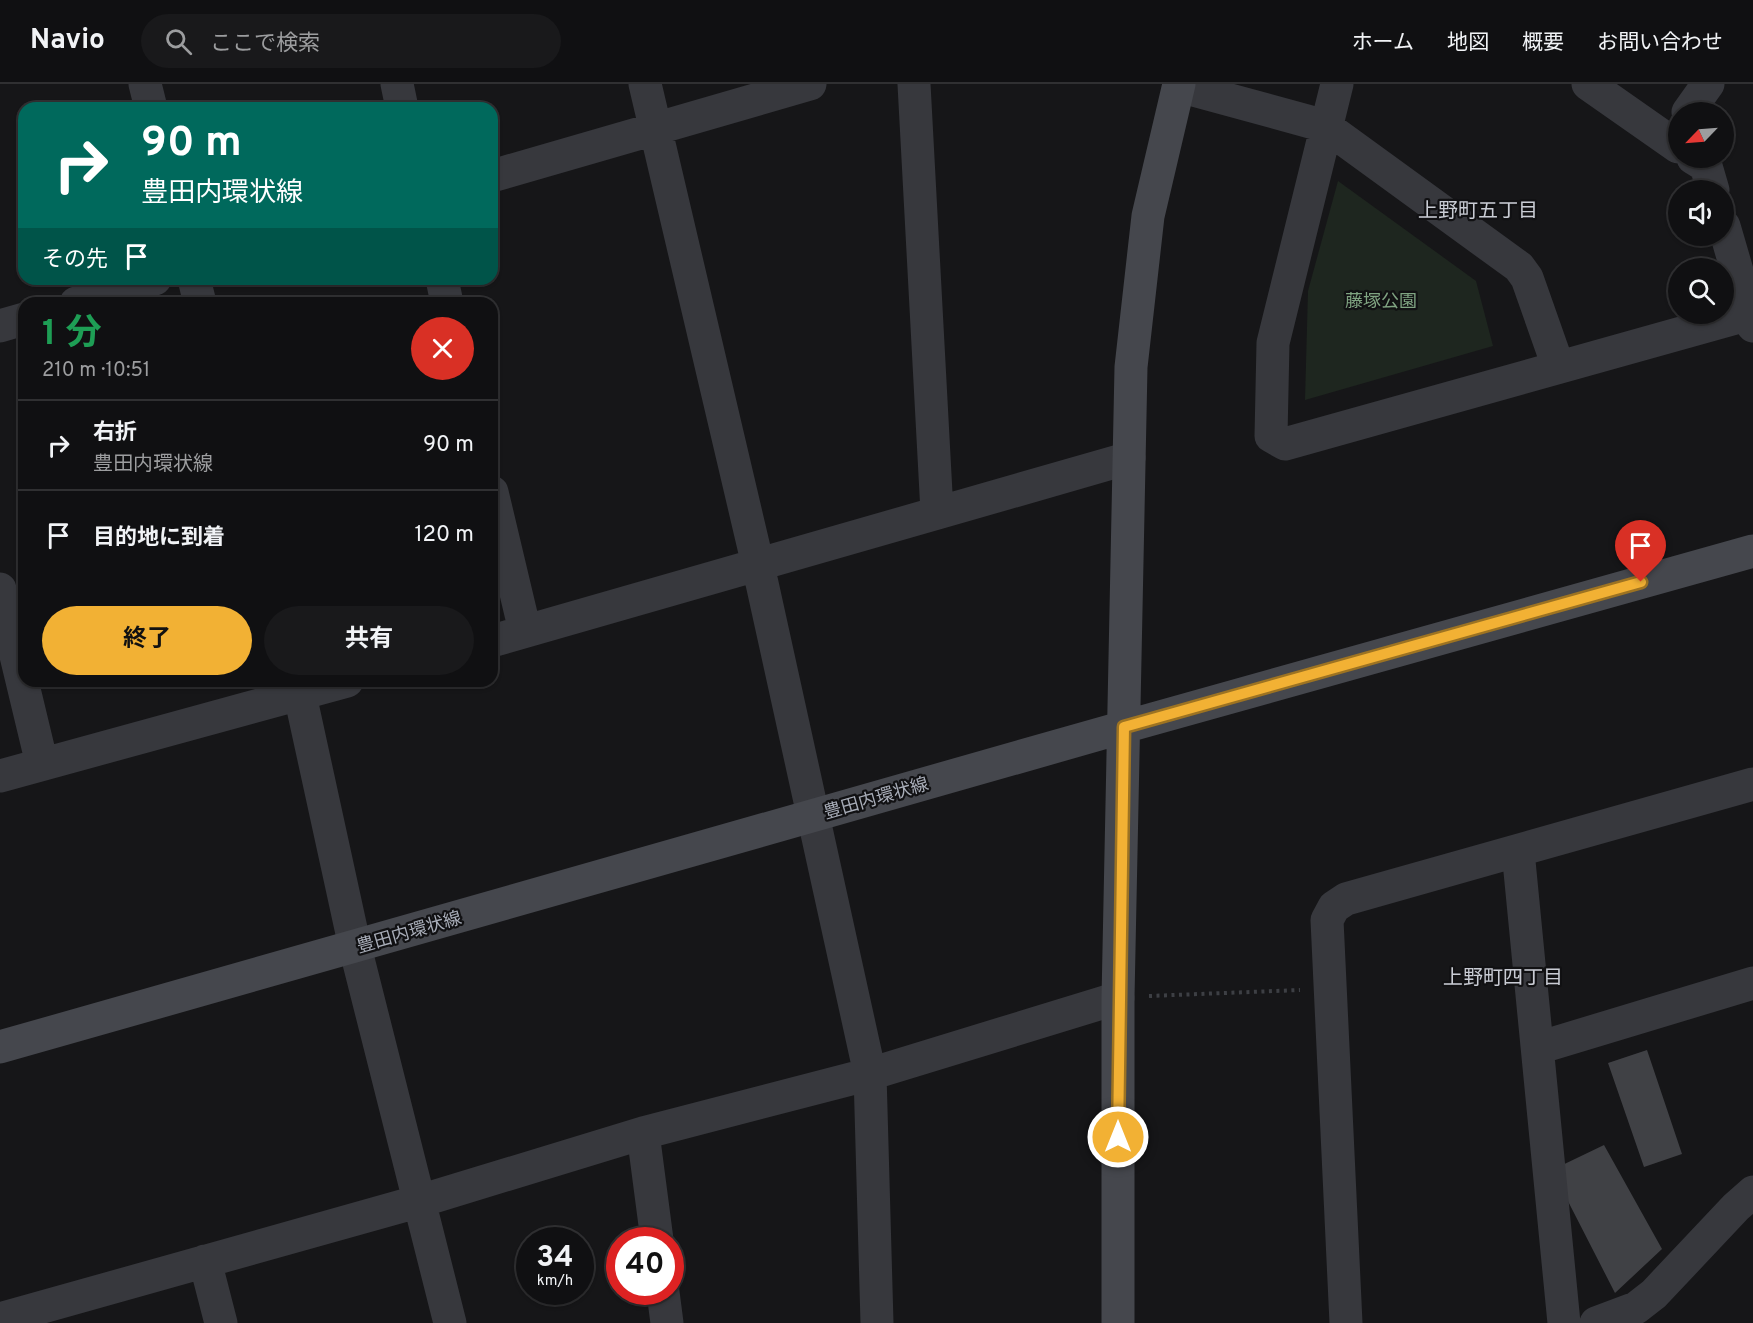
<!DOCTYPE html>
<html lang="ja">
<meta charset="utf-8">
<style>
:root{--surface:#101012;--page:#19191b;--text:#f1f3f6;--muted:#9c9d9f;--line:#303032;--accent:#f2b134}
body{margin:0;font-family:Overpass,"Noto Sans JP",sans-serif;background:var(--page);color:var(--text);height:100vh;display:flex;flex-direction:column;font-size:22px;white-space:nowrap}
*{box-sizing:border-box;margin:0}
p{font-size:20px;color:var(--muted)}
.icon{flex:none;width:33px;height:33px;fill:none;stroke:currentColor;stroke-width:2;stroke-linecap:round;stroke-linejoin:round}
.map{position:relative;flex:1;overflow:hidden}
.details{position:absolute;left:18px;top:213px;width:480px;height:390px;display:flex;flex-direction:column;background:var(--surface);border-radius:18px;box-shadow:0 2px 4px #0004,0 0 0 2px var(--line)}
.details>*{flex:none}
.guide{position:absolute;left:18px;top:18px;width:480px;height:183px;border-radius:18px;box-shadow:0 2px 4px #0004,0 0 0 2px var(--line);background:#00695c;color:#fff;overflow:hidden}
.needle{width:39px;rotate:245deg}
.controls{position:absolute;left:1668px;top:18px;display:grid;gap:12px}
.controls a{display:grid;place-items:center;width:66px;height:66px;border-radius:50%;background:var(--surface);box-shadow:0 2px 4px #0004,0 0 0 2px var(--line);font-size:30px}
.speed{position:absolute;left:516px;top:1143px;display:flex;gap:12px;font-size:30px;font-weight:700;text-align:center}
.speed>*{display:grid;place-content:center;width:78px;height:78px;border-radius:50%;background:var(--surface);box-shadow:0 2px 4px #0004,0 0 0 2px var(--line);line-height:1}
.speed small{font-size:15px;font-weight:400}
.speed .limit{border:9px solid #d22;background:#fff;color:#111}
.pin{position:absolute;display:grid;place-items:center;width:51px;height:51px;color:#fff;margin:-62px -26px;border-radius:50% 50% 50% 0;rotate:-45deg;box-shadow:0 0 6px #0007}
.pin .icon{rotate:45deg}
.me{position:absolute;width:66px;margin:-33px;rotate:0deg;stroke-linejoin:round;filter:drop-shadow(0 0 4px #0008)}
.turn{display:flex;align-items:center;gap:21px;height:126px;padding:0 24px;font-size:27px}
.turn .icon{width:78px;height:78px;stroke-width:2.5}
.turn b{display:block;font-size:42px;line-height:51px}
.then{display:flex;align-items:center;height:57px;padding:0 24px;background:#0003;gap:12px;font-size:22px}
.round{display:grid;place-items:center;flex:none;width:63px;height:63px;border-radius:32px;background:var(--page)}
.overview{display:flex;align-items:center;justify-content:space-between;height:102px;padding:0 24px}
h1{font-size:36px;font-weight:700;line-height:45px;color:#1e9e55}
.primary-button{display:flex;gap:12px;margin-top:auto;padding:12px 24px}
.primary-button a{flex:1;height:69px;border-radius:36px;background:var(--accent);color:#111;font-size:24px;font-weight:700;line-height:69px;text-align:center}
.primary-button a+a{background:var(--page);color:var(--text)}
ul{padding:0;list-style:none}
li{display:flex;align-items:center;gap:18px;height:90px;padding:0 24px;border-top:2px solid var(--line)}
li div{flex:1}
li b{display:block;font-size:22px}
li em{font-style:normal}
header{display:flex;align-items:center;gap:36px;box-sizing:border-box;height:84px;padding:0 30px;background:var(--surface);border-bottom:2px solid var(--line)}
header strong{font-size:28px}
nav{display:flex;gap:33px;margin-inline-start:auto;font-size:21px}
.search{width:420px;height:54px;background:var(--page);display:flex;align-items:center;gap:15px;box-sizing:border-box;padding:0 21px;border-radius:33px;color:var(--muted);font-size:22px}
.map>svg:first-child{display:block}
</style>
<header>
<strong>Navio</strong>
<div class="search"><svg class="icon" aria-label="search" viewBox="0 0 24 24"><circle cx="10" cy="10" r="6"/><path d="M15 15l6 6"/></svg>ここで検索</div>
<nav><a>ホーム</a><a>地図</a><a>概要</a><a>お問い合わせ</a></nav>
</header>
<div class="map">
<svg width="1753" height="1239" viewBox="0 0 1753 1239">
<rect width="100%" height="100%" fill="#161618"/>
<path fill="#1e261f" d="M1338,97L1476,197L1493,262L1305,316L1308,207Z"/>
<path fill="#404145" d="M1647,966L1682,1070L1644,1083L1608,979Z
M1604,1061L1662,1165L1615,1209L1552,1086Z"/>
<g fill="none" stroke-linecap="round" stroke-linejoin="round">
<path stroke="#3d3f44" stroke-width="4" stroke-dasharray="3 4.5" stroke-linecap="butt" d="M1149,912L1300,906"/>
<path stroke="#37383d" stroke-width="33" d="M145,0L151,24
M397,0L402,24
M645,0L758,481L870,990L877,1239
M914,0L937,428
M1337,0L1273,259L1271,352L1285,360L1753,229
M1588,0L1678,63
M1179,2L1325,42L1519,183L1527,194L1558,282
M1688,28L1708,0
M1693,74L1706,82L1713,106
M492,92L810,0
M1724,142L1753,242
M194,195L200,219
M442,195L447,219
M76,219L155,195
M0,242L24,235
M492,408L525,547
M0,505L42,680
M492,557L1129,374
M297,597L355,863L450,1239
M0,692L347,597
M1518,767L1564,1239
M1538,964L1753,899
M643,1049L657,1156
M205,1177L221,1239
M663,1208L667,1239
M0,1235L420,1117L643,1049L870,990L1118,914
M1346,1239L1327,836L1334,823L1346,815L1753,700
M1596,1239L1636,1224L1654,1210L1736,1123L1753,1108"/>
<path stroke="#45474d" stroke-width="33" d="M0,963L1124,643L1753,467
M1118,1239V914L1131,283L1148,132L1179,0"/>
</g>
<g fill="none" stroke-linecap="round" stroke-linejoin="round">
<g stroke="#9d7322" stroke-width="15">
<path id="route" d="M1118,1053L1124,643L1641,498"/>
</g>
<use href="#route" stroke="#f2b134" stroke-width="10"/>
</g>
<g text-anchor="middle" stroke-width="4.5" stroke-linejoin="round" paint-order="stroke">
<g font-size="18" fill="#7fa381" stroke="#111113">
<text x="1381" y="223">藤塚公園</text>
</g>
<g font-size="18" fill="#a8adb8" stroke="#111113">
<text transform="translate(876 714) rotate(-16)" y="6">豊田内環状線</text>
<text transform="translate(409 848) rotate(-16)" y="6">豊田内環状線</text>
</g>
<g font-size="20" fill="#c9ccd4" stroke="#111113">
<text x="1478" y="133">上野町五丁目</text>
<text x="1503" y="900">上野町四丁目</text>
</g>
</g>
</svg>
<div class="controls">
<a><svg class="needle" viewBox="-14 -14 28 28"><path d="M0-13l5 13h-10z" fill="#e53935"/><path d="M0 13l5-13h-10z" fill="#9c9d9f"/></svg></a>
<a><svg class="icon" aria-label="sound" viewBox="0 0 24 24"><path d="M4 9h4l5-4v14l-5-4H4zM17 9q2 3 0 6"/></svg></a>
<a><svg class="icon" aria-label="search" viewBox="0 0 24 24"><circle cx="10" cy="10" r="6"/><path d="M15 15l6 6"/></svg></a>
</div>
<div class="speed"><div>34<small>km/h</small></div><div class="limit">40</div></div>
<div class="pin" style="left:1641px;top:498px;background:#d93025"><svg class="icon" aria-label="arrive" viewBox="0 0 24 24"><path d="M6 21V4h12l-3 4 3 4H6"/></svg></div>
<svg class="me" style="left:1118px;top:1053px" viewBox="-20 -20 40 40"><circle r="17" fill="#f2b134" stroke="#fff" stroke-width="3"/><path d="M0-11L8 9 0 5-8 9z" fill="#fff"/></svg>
<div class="guide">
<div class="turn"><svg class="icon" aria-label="right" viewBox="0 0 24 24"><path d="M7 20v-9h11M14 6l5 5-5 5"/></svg><div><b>90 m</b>豊田内環状線</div></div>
<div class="then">その先<svg class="icon" aria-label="arrive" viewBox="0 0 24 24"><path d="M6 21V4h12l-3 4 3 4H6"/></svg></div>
</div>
<section class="details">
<div class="overview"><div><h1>1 分</h1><p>210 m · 10:51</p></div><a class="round" style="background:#d93025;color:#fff"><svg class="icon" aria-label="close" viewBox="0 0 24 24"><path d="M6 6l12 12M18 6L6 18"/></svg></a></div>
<ul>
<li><svg class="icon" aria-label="right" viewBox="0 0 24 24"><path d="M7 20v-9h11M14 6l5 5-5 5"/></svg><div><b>右折</b><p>豊田内環状線</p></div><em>90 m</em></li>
<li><svg class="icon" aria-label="arrive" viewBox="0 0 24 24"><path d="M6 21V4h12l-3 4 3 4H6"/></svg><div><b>目的地に到着</b></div><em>120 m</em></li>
</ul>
<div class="primary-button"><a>終了</a><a>共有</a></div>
</section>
</div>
